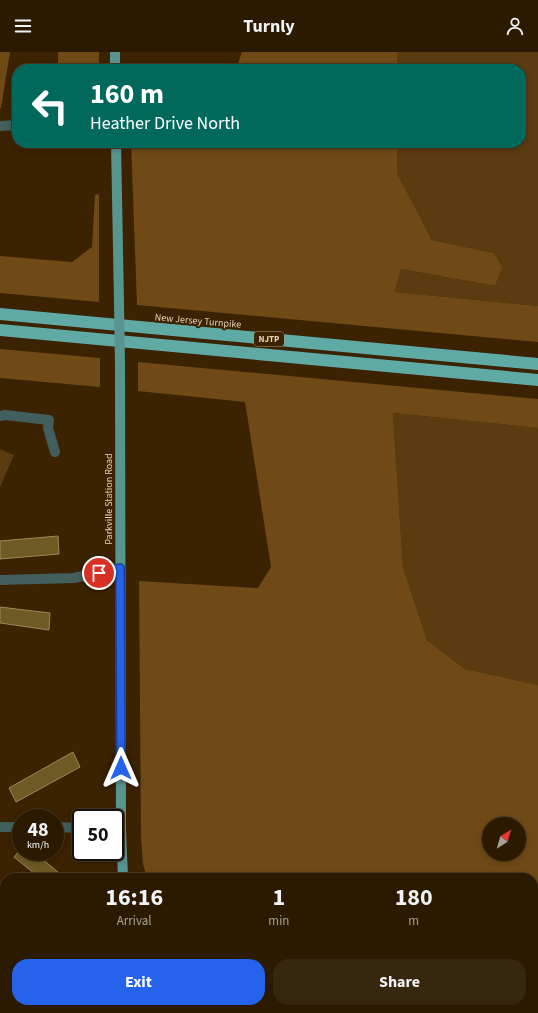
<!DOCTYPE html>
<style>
:root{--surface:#2c1a00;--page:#38270f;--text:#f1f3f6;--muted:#a6a199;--line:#483822;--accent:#2563eb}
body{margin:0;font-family:"Source Sans 3",sans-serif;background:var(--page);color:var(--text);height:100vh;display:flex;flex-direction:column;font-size:15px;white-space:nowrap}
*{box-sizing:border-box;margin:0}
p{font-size:13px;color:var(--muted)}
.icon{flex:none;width:22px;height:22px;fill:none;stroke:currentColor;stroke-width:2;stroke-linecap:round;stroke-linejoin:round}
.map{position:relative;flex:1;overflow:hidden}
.details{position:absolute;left:0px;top:821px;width:538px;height:140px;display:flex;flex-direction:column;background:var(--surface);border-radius:16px 16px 0 0;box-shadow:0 2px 6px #0003,0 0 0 1px var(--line)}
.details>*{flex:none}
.top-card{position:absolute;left:12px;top:12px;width:514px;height:84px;border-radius:16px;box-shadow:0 2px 6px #0003,0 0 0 1px var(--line);background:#00695c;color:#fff;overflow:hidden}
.needle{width:26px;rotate:37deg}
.buttons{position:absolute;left:482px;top:765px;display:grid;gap:8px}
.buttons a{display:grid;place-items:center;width:44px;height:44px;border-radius:50%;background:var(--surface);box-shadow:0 2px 6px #0003,0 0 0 1px var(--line);font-size:20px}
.speed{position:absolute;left:12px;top:757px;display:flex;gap:8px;font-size:20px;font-weight:700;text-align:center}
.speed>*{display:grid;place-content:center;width:52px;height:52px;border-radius:50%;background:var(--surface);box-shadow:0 2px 6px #0003,0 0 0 1px var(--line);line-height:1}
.speed small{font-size:10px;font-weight:400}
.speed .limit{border:2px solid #111;border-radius:6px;background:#fff;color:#111}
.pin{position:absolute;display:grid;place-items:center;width:34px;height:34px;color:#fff;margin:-17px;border:2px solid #fff;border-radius:50%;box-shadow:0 1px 4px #0007}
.me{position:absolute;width:44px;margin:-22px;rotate:0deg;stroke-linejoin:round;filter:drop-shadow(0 0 3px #0008)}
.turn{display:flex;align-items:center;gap:14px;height:84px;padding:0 12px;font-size:18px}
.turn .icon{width:52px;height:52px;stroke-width:2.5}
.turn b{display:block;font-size:28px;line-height:34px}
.eta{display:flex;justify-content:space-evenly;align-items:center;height:68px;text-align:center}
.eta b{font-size:24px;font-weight:700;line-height:28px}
.button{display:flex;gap:8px;margin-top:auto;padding:8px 12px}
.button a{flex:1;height:46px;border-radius:16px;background:var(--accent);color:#fff;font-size:16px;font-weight:700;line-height:46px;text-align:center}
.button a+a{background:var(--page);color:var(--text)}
header{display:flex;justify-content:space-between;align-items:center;height:52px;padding:0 12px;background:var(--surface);font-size:18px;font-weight:700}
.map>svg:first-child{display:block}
</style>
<header><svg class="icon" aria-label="menu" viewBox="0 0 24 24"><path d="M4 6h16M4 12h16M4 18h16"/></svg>Turnly<svg class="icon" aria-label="person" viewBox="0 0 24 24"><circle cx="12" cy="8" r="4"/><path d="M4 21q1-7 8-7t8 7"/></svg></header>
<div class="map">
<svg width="538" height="961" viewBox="0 0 538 961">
<rect width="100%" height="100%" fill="#3b2200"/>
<path fill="#5b3b10" d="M397,0H538V254L395,240L401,217L494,234V201L432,188L397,121V91H521V17H397Z
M393,361L538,376V633L465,617L427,588L403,515Z
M0,397L14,403L0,435Z"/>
<path fill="#6f4916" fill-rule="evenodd" d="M0,0H10L1,56H0Z
M58,0H99V17H58Z
M242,0H397V17H236Z
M131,91H397V121L432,188L494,201L502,215L495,234L401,217L395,240L538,254V290L137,253Z
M99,142V250L0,241V204L72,210L92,195L95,143Z
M0,297L100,306V335L0,326Z
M138,310L538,347V376L393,361L403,515L427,588L465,617L538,633V961H352L334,956H533V826H147L143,812L141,785L139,529L258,536L271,515L245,350L138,339ZM489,772H519V802H489Z"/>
<path fill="#6d5a25" stroke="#9c8954" d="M58,484L59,502L0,507V489Z
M0,555L50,561L49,578L0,571Z
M73,700L80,715L16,750L9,736Z
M21,797V800H34L65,826H40L14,805Z
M178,956H192L193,961H180Z"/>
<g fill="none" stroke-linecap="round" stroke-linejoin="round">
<path stroke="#435f5d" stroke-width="10" d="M0,74L17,73
M0,364L5,363L49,368L48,376L55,400
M0,528L74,526L120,516
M0,775H21
M55,775L81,776"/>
<path stroke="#589591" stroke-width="10" d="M115,0V17
M116,91L119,250
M120,313L121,776L123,826
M142,956L143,961"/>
<path stroke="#5faaa5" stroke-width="12" d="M0,262L538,312
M0,278L538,328"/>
<path stroke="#589591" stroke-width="10" d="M119,250L120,313"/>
</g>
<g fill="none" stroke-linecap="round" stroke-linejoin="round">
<g stroke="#184099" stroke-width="10">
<path id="route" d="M99,521L120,516L121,716"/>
</g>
<use href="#route" stroke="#2563eb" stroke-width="7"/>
</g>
<g text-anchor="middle" stroke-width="4" stroke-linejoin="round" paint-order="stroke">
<rect fill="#3b2200" stroke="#b19c82" stroke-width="1" x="254" y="280" width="30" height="14" rx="3"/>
<g font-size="9" font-weight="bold" fill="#e4d0b9">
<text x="269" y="290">NJTP</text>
</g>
<g font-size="10" fill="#e4d0b9" stroke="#3b2200">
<text transform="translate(198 268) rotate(5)" y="4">New Jersey Turnpike</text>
<text transform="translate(108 447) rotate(-90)" y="4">Parkville Station Road</text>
</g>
</g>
</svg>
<div class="buttons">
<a><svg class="needle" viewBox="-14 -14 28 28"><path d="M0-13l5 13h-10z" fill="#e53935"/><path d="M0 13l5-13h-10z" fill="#a6a199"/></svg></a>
</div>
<div class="speed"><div>48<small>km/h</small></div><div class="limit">50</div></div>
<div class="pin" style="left:99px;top:521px;background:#d93025"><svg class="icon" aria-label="arrive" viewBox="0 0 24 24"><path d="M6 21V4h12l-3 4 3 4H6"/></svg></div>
<svg class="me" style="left:121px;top:716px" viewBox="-20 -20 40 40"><path d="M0-17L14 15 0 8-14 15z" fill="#2563eb" stroke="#fff" stroke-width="4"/></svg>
<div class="top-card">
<div class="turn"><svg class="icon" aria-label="left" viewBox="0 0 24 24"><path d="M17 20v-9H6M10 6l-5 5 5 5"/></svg><div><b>160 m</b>Heather Drive North</div></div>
</div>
<section class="details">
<div class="eta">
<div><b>16:16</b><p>Arrival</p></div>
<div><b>1</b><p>min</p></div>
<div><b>180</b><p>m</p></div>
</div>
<div class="button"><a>Exit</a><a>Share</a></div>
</section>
</div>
